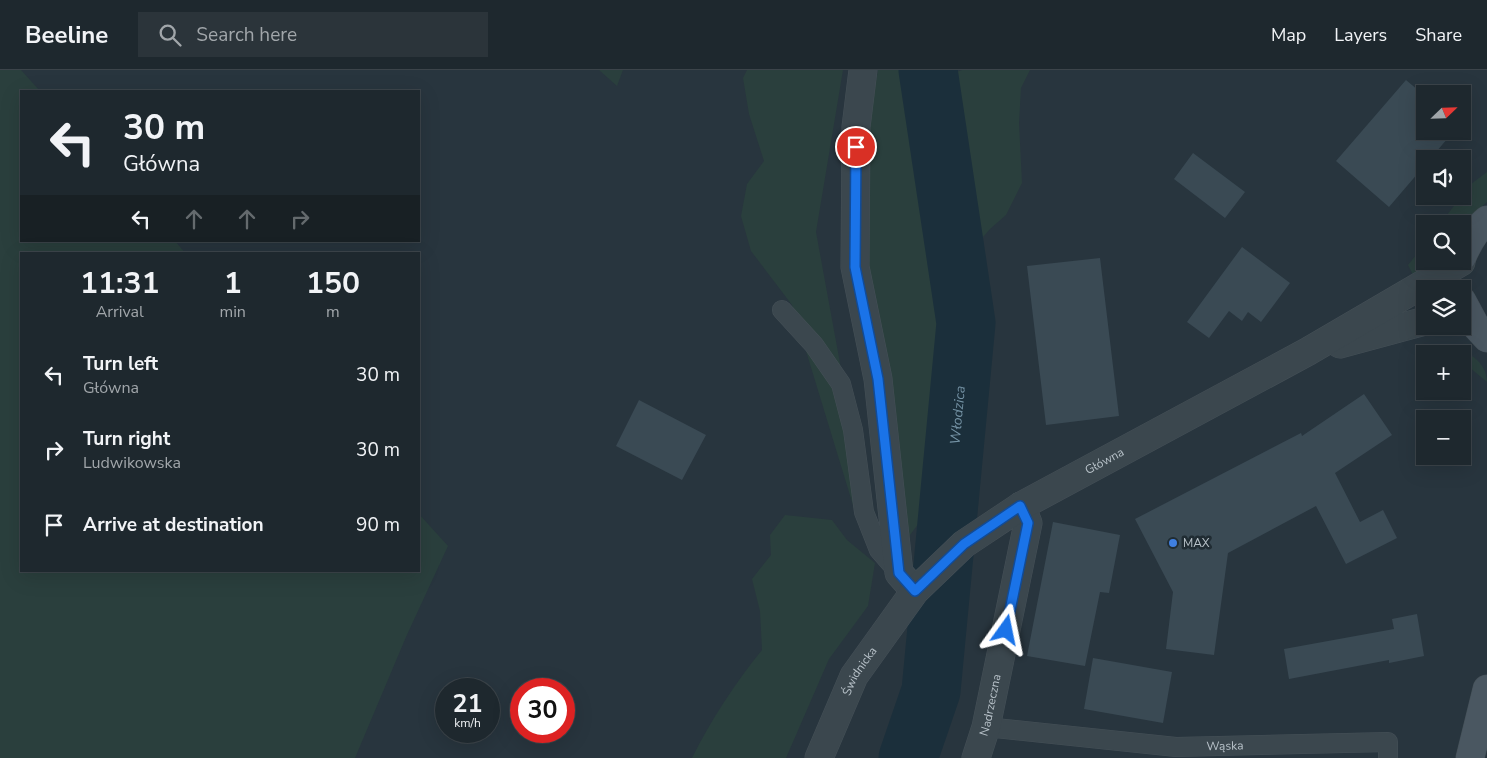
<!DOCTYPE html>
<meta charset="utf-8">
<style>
:root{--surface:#1e282e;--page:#2b343a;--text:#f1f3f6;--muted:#a1a6aa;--line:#3c444a}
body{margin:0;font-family:"Nunito Sans",sans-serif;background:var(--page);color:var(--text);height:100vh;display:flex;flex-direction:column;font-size:19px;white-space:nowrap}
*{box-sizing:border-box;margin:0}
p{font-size:16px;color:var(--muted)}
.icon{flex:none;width:28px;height:28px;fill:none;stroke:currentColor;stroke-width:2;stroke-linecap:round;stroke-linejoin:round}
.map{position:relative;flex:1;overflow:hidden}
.panel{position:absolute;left:20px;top:182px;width:400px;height:320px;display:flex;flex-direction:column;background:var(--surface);border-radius:0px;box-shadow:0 5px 20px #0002,0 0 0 1px var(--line)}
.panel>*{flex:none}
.banner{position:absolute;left:20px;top:20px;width:400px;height:152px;border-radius:0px;box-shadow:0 5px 20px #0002,0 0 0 1px var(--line);background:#1e282e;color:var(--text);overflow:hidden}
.needle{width:32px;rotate:67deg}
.buttons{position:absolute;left:1416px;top:15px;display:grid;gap:10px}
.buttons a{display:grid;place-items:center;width:55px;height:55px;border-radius:0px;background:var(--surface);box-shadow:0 5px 20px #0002,0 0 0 1px var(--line);font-size:25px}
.speed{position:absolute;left:435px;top:608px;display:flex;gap:10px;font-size:25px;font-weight:700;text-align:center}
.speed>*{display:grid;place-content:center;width:65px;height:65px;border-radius:50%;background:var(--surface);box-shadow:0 5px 20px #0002,0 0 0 1px var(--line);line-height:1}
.speed small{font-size:12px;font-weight:400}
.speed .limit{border:8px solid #d22;background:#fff;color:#111}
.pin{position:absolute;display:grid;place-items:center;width:42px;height:42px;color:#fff;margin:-21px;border:2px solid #fff;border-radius:50%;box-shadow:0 1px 5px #0007}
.me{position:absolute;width:55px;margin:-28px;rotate:12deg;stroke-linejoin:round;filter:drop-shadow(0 0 4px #0008)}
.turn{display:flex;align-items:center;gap:18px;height:105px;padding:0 20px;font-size:22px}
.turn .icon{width:65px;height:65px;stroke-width:2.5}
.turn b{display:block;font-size:35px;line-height:42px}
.lanes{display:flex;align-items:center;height:48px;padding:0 20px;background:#0003;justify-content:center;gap:25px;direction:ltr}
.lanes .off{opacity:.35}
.eta{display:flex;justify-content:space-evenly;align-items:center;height:85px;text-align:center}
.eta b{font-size:30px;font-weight:700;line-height:35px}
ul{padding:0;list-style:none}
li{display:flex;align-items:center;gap:15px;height:75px;padding:0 20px}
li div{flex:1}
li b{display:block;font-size:19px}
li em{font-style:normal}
header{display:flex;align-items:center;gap:30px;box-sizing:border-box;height:70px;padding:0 25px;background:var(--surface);border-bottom:1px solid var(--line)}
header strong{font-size:24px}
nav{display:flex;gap:28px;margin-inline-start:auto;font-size:18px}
.search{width:350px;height:45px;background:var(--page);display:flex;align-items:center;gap:12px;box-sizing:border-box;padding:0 18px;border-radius:0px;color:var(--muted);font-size:19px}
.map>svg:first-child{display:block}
</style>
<header>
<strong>Beeline</strong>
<div class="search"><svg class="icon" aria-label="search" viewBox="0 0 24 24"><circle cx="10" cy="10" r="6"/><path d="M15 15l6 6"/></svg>Search here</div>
<nav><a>Map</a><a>Layers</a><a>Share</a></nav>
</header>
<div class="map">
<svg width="1487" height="688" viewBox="0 0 1487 688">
<rect width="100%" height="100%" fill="#28353e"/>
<path fill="#2a3f3d" d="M0,0H21L40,21H21V171H175L186,184H21V501H419V444L448,476L406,567L355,688H0Z
M599,0H623L617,16Z
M747,0H843L816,162L870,457L856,445L792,235L751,181L741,146L747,114L764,91L749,44L743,8Z
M878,0H908L941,246L925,445L904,473L850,159Z
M962,0H1030L1021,18L1019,53L1022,113L1006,145L990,159L976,175L949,5Z
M1487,102V132L1468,149L1463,157L1462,154H1440L1471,114Z
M1425,174V191H1438L1413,205L1408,195Z
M1449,275C1467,280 1487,292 1487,312L1463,292L1462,284H1452L1442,276Z
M785,445L832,450L847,470L875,493L868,536L829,589L786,688H692C711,650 735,613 762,580L760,541L752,509L771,485L770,465Z"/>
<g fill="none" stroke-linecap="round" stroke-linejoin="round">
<path stroke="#1b2f3b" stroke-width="10" d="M928,0H931"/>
<path stroke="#1b2f3b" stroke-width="59" id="s1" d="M908,688L931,621L966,253L928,0"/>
</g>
<path fill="#3a4a54" d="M1406,10L1425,26V61H1454L1430,89H1425V95L1389,137L1336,91Z
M1193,83L1245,122L1225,148L1174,109Z
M1242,177L1290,213L1261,252L1248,242L1242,251L1229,241L1209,268L1187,252Z
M1100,188L1119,346L1046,355L1027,196Z
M1364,324L1392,365L1335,403L1360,452L1383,440L1397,468L1346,494L1316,436L1228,483L1214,585L1166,579L1173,522L1135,449L1301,363L1302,366Z
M639,330L706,365L682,410L616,376Z
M1053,452L1120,465L1109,523L1100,522L1085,596L1027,586Z
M1417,544L1424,586L1389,593V590L1289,609L1284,579L1394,559L1392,549Z
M1093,588L1172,602L1163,653L1084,639Z"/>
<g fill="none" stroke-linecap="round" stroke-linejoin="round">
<g stroke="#455057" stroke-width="20">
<g id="service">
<path d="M782,240L814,275L841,314L853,360L864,442L879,480L899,503"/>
<path id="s2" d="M986,657L1176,677L1388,672V688"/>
</g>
</g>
<g stroke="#455057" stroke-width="29">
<g id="minor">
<path d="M863,0L856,57L855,197L878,309L899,503L915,521"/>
<path id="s3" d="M976,688L986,657L1028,453L1021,436"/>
</g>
</g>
<g stroke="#455057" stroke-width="29">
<g id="tertiary">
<path d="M1340,274L1425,251"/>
<path id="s4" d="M819,688L854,606L915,521L964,474L1021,436L1307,282L1461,192"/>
</g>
</g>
<g stroke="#455057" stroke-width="29">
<path id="secondary" d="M1462,187C1468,173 1475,160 1487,150
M1462,231L1475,255L1487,268
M1470,688L1487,619"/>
</g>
<use href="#service" stroke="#3b474e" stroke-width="19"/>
<use href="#minor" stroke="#3b474e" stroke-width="28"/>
<use href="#tertiary" stroke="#3b474e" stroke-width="28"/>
<use href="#secondary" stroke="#4a5761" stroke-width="28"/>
</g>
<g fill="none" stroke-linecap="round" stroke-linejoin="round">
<g stroke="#114b97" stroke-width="12">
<path id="route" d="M856,77L855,197L878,309L899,503L915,521L964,474L1020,436L1028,453L1006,560"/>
</g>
<use href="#route" stroke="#1a73e8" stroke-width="9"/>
</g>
<circle fill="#3f7fe0" stroke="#202c33" stroke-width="2" cx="1173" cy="473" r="5"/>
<g text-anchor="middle" stroke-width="5" stroke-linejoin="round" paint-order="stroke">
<g font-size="12" fill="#b8c2c9" stroke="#202c33">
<text dy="4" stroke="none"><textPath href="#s4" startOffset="425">Główna</textPath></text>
<text dy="4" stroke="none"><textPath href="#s4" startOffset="96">Świdnicka</textPath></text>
<text dy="4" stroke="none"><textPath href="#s3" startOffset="55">Nadrzeczna</textPath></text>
<text dy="4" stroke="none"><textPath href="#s2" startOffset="240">Wąska</textPath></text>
</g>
<g font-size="12" fill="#b8c2c9" stroke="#202c33" text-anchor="start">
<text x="1183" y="477">MAX</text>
</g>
<g font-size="14" font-style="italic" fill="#7492a4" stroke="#202c33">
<text dy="5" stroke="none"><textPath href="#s1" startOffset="348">Włodzica</textPath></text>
</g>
</g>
</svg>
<div class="buttons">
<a><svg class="needle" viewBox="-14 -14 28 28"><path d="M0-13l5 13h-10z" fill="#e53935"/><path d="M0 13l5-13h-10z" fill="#a1a6aa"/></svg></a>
<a><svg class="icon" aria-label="sound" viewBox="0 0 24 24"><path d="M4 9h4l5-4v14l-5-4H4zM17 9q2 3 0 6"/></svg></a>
<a><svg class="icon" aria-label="search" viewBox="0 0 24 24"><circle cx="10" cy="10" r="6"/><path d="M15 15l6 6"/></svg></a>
<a><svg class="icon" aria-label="layers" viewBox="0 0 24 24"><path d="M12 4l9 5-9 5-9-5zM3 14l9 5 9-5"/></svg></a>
<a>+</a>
<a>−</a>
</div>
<div class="speed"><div>21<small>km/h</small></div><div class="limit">30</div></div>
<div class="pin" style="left:856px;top:77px;background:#d93025"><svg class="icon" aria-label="arrive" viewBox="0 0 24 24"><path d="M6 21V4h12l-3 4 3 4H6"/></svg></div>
<svg class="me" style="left:1006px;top:560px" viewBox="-20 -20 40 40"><path d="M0-17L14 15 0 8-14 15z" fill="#1a73e8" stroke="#fff" stroke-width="4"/></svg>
<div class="banner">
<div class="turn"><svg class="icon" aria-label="left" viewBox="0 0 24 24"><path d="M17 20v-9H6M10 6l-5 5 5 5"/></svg><div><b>30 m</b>Główna</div></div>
<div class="lanes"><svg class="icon" aria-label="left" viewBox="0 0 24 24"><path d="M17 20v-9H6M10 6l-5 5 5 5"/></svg><svg class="icon off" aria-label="ahead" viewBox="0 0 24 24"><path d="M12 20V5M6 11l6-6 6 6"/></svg><svg class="icon off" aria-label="ahead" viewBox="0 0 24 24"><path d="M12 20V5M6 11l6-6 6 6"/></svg><svg class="icon off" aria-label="right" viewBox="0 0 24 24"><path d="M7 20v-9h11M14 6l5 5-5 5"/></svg></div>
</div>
<section class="panel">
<div class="eta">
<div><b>11:31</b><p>Arrival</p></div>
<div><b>1</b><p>min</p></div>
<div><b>150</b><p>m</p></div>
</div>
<ul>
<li><svg class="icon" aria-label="left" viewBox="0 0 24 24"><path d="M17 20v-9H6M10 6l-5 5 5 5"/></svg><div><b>Turn left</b><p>Główna</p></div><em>30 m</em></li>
<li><svg class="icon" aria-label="right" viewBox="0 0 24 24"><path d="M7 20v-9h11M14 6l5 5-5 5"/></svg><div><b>Turn right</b><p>Ludwikowska</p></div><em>30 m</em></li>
<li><svg class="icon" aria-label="arrive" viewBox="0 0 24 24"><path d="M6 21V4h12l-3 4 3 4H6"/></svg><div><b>Arrive at destination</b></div><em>90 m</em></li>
</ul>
</section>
</div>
